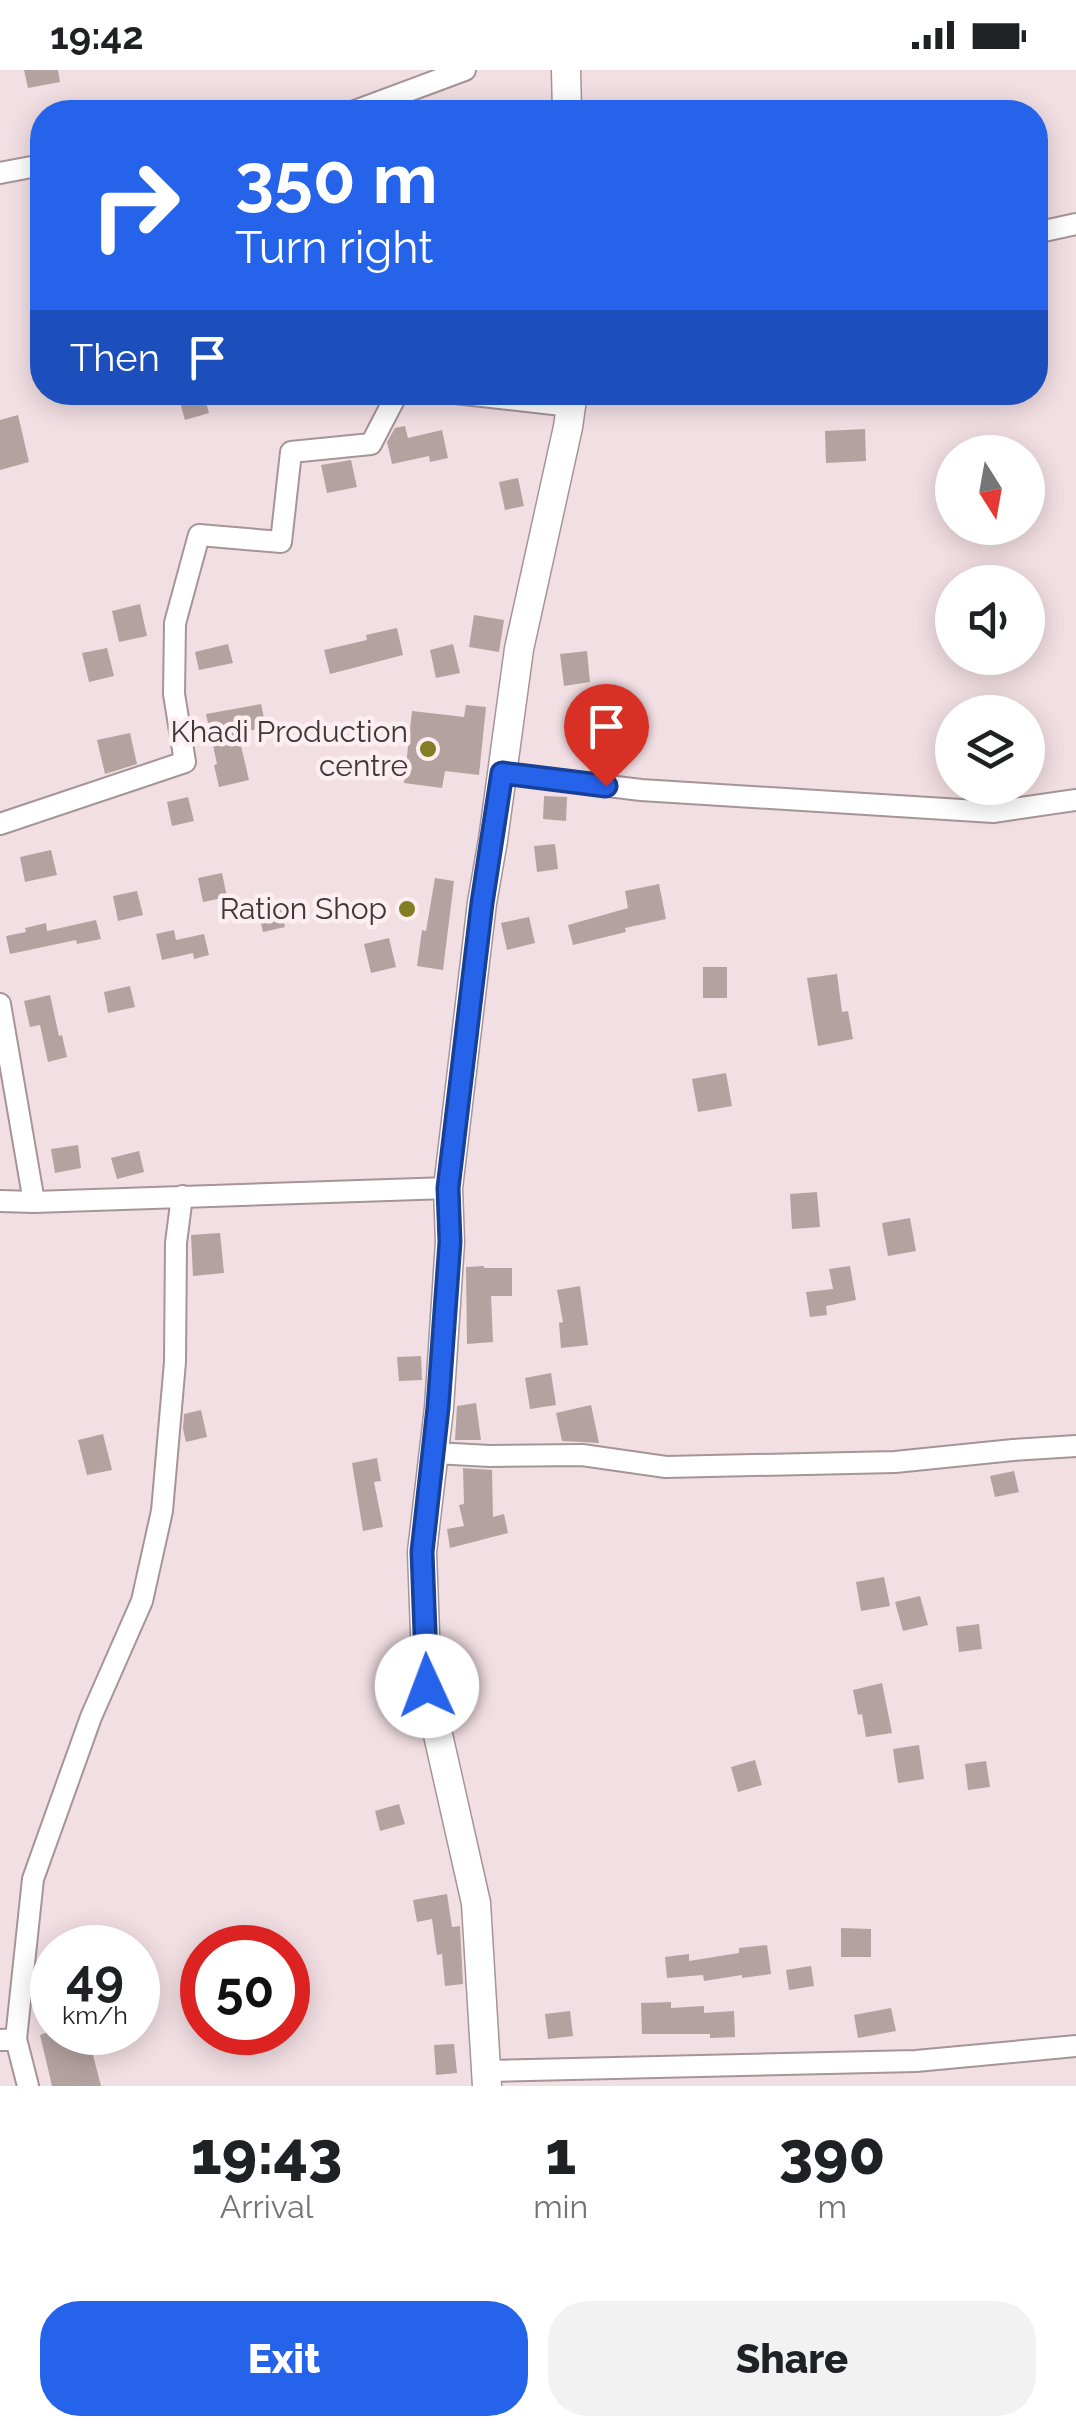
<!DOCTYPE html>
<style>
:root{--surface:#fff;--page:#f2f2f2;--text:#202124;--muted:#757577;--accent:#2563eb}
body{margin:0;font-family:Raleway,sans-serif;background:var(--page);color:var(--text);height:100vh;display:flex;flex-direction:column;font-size:38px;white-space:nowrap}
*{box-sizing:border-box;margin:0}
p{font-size:32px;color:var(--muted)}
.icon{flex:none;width:55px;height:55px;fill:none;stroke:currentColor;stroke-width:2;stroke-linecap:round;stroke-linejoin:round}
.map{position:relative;height:2016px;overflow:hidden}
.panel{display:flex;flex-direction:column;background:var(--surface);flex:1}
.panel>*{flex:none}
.top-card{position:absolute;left:30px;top:30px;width:1018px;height:305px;border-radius:40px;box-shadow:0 5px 25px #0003;background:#2563eb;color:#fff;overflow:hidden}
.needle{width:65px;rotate:169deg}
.controls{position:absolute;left:935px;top:365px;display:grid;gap:20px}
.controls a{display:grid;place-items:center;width:110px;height:110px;border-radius:50%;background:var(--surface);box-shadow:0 5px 25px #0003;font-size:50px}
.speed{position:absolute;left:30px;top:1855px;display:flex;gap:20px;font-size:50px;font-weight:700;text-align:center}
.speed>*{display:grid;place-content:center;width:130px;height:130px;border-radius:50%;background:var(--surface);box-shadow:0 5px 25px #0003;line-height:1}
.speed small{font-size:25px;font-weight:400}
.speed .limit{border:15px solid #d22;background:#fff;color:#111}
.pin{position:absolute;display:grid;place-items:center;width:85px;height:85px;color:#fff;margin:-102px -42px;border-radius:50% 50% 50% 0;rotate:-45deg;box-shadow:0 0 10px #0007}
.pin .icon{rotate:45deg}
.me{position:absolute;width:110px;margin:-55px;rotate:358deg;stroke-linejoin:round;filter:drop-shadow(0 0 8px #0008)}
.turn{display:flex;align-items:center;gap:35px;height:210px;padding:0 40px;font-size:45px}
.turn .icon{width:130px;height:130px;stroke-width:2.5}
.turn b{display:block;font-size:70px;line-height:85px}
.then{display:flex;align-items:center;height:95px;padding:0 40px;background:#0003;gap:20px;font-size:38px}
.eta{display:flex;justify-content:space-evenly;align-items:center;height:170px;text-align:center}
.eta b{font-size:60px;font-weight:800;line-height:70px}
.cta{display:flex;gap:20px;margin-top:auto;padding:20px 40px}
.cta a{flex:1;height:115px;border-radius:40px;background:var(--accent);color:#fff;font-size:40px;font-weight:800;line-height:115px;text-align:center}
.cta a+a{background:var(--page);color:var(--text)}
.status{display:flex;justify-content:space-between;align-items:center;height:70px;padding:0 50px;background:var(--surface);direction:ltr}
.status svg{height:28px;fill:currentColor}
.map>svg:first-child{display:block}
</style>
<div class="status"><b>19:42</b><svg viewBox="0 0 49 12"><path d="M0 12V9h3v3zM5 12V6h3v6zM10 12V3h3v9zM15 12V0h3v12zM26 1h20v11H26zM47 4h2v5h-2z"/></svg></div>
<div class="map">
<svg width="1076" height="2016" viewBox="0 0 1076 2016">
<rect width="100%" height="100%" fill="#f2dfe3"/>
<path fill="#b4a2a1" d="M24,0H58L60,12L28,18Z
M190,322H203L209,343L185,350L178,326Z
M18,345L29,392L0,400V350Z
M405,356L408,368L442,360L448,388L430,392L429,386L392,394L387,372L395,358Z
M865,359L866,391L826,393L825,361Z
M351,390L357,417L327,423L321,395Z
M518,408L524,436L505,440L499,412Z
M140,534L147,566L119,572L112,541Z
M474,545L504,550L499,582L469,577Z
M397,558L403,585L330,604L324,580L367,570L366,565Z
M228,574L233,593L199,600L195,582Z
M453,574L460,603L436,608L430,580Z
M107,578L114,606L89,612L82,583Z
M587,581L590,612L564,616L560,584Z
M261,634L266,657L238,663L249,710L219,717L214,695L217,694L206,644Z
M466,635L486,637L479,705L445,701L442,718L404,713L412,641L464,647Z
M130,663L137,694L105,704L97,670Z
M544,726L567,727L566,751L543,749Z
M188,727L194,751L172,756L167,732Z
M555,774L558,799L537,802L534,776Z
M51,780L57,805L25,812L20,787Z
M222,803L227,827L203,832L198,808Z
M435,808L454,811L443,900L417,896L422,860L426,861Z
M659,814L666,849L625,858L626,862L573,875L568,855L628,838L625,821Z
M137,821L143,845L118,851L113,826Z
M279,832L285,857L263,862L257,837Z
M529,847L535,873L507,880L501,853Z
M96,850L101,869L77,874L76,870L10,884L6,866L26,862L25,858L46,853L47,861Z
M174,860L176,870L204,864L209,885L194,889L193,883L162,890L156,864Z
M389,868L396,897L371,903L364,874Z
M703,897H727V928H703Z
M837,904L842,942L848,941L853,969L818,976L807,908Z
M130,916L135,937L108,943L104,922Z
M50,925L59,966L62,965L67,987L48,992L40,955L30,957L24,931Z
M726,1003L732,1036L698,1042L692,1009Z
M78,1075L81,1098L55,1103L51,1079Z
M139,1081L144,1102L117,1109L111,1088Z
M817,1122L820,1157L792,1159L790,1124Z
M910,1148L916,1181L888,1186L882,1153Z
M220,1163L224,1203L193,1206L191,1165Z
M484,1196V1198H512V1226H491L493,1272L467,1274L466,1197Z
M850,1196L856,1230L826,1236L827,1245L810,1247L806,1222L833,1219L829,1199Z
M580,1216L588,1275L561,1278L559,1253L563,1252L557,1220Z
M421,1286L422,1310L399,1311L397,1287Z
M551,1303L556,1335L530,1339L525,1308Z
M476,1333L481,1370H455L457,1336Z
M591,1335L599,1373L562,1371L556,1343Z
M201,1340L207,1367L186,1372L183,1359L184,1344Z
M103,1364L112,1400L87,1405L78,1370Z
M377,1388L381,1411L374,1412L383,1457L363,1461L352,1393Z
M463,1398L492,1400L493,1447L504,1444L508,1463L450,1478L447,1459L464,1456L459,1435L464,1434Z
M1014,1401L1019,1422L995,1427L990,1406Z
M884,1507L890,1536L861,1541L856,1512Z
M920,1526L928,1555L903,1561L895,1532Z
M979,1554L982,1579L959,1582L956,1557Z
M882,1613L892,1663L866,1667L862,1644L858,1645L853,1620Z
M919,1675L924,1709L898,1713L893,1679Z
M755,1690L762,1715L738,1722L731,1697Z
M986,1691L990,1717L968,1720L965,1694Z
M399,1734L405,1754L380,1761L375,1741Z
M447,1824L452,1857L460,1856L463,1914L445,1916L442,1884L437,1885L432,1849L417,1852L413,1830Z
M841,1858L871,1859V1887H841Z
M767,1875L771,1904L742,1908V1905L704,1911L703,1905L667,1908L665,1887L689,1884V1891L739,1883V1878Z
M811,1896L814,1916L789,1920L786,1900Z
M671,1932V1938L704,1936V1943L734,1941L735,1967L710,1968V1964H642L641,1933Z
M891,1938L896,1961L858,1968L854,1945Z
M570,1941L573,1966L548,1969L545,1944Z
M48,1962H87L101,2016H52L40,1965Z
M454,1974L457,2003L436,2005L434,1975Z"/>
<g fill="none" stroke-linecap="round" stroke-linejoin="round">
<g stroke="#a59498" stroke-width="24">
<path id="minor" d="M352,42L465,0
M0,103L42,95
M1035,163L1076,154
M446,322L571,336
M502,703L641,720L993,742L1076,730
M0,754L185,692L174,624L175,553L199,465L281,472L291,382L371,374L398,322
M0,934L34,1132
M0,1131L34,1132L448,1118
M434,1383L490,1386L582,1385L666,1397L895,1392L1013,1380L1076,1376
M16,1969L33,1809L91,1647L142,1531L162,1441L175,1292L176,1173L182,1126
M0,1970L16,1969L28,2016
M487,2001L916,1991L1076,1976"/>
</g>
<g stroke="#a59498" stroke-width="31">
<path id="secondary" d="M566,0L567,42
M487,2016L476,1833L427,1616L422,1482L439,1338L450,1172L448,1118L482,833L493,770L519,579L568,357L573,322"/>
</g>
<use href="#minor" stroke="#fff" stroke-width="20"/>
<use href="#secondary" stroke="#fff" stroke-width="28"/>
</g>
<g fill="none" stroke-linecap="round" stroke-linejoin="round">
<g stroke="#184099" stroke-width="25">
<path id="route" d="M427,1616L422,1482L438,1338L450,1172L448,1118L482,833L502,703L606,716"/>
</g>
<use href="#route" stroke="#2563eb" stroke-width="18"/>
</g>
<g fill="#857d23" stroke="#fdeef1" stroke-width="4">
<circle cx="428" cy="679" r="10"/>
<circle cx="407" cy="839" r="10"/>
</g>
<g text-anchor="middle" stroke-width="9" stroke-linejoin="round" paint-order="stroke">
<g font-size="30" fill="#3f3839" stroke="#fdeef1" text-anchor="end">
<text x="408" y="672">Khadi Production<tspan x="408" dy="34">centre</tspan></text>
<text x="387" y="849">Ration Shop</text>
</g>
</g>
</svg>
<div class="controls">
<a><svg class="needle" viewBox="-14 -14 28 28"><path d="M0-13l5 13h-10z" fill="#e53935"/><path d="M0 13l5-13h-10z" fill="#757577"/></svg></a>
<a><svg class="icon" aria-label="sound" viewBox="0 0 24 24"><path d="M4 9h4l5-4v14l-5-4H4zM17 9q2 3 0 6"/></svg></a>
<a><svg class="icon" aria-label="layers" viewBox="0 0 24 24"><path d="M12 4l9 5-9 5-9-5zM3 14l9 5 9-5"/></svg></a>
</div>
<div class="speed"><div>49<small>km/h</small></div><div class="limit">50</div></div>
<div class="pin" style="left:606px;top:716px;background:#d93025"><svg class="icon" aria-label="arrive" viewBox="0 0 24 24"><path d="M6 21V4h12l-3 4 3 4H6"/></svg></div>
<svg class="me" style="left:427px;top:1616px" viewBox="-20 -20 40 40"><circle r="19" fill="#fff"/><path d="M0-13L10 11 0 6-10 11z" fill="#2563eb"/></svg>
<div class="top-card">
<div class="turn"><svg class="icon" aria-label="right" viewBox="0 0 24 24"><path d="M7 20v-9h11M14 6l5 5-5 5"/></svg><div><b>350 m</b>Turn right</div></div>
<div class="then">Then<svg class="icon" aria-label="arrive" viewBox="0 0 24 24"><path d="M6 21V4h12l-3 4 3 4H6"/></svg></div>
</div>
</div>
<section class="panel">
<div class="eta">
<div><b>19:43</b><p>Arrival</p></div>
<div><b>1</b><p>min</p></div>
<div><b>390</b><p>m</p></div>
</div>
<div class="cta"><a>Exit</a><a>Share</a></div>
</section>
